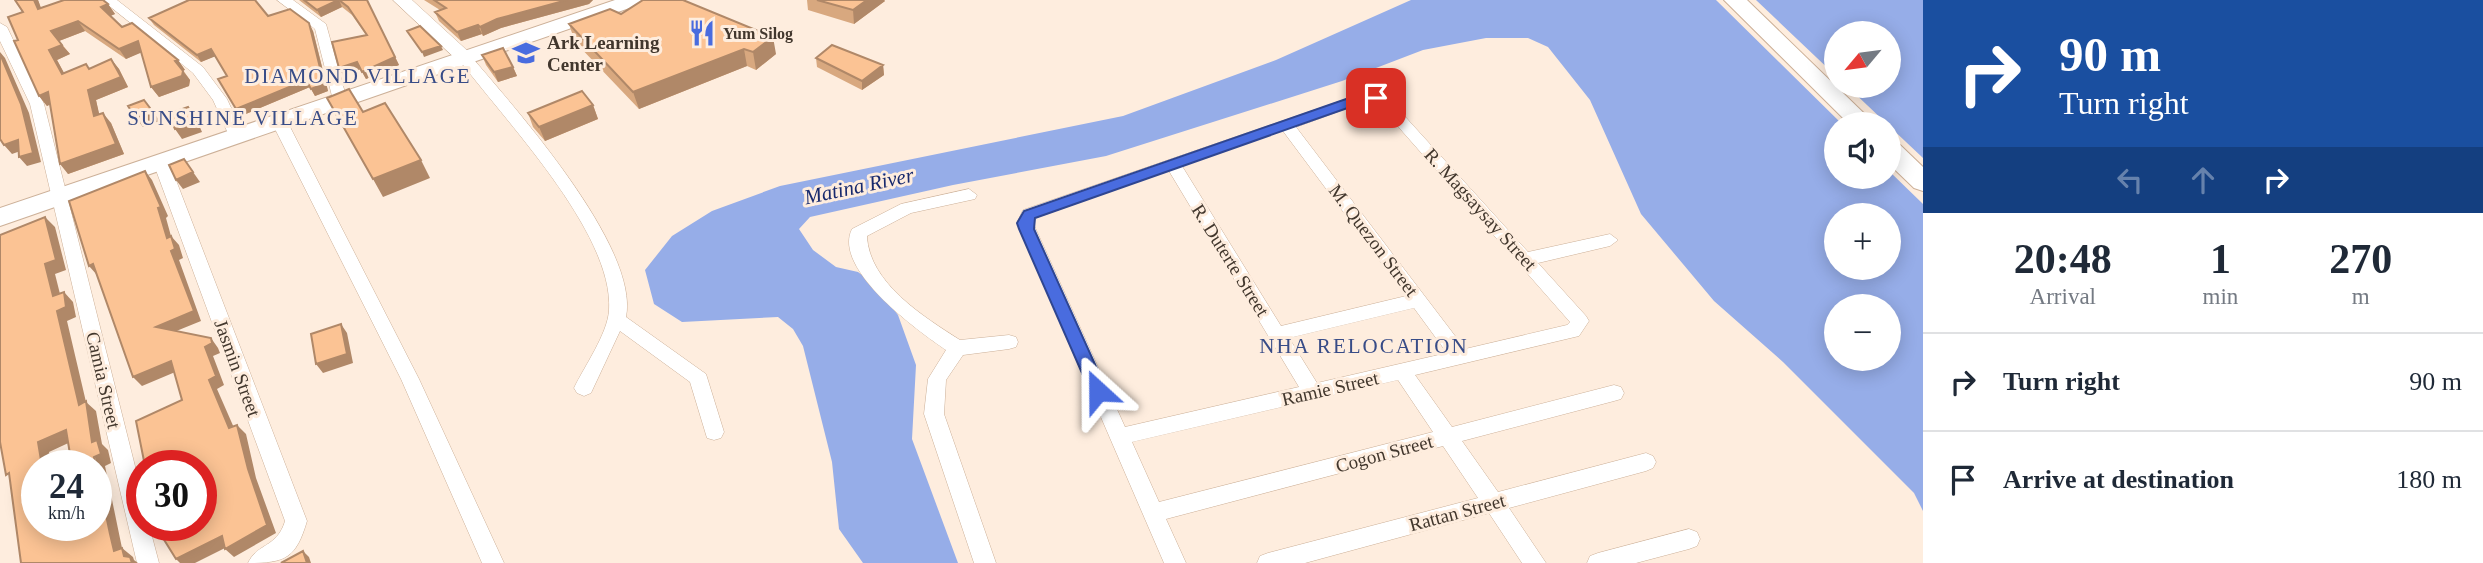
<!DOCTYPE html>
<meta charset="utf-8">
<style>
:root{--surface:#fff;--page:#f2f2f3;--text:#1f2937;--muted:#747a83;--line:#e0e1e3}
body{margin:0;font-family:Georgia,serif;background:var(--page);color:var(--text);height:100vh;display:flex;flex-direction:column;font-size:26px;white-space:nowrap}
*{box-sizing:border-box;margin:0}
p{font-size:23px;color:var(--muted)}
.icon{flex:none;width:38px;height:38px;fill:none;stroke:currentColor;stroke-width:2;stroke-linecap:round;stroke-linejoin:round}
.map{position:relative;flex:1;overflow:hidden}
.sheet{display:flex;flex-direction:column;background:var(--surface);width:560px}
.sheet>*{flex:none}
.guide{background:#1a4fa0;color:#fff;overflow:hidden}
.needle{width:46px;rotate:241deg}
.tools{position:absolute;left:1824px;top:21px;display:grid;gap:14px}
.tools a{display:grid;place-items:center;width:77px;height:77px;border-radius:50%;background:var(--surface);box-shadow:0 4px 18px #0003;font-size:35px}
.speed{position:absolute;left:21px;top:450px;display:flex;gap:14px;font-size:35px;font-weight:700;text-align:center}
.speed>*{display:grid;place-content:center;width:91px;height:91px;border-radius:50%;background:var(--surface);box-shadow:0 4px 18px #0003;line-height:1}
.speed small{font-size:18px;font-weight:400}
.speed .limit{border:10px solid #d22;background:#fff;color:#111}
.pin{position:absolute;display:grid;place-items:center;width:60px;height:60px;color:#fff;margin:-30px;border-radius:14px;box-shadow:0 4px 10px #0006}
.me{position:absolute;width:77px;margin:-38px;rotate:336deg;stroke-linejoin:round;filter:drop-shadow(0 0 5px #0008)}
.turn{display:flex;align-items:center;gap:24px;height:147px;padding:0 21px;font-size:32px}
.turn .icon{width:91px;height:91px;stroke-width:2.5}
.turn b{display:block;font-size:49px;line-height:60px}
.lanes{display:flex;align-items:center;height:66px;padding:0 21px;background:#0003;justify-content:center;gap:35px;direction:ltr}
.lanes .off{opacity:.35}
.eta{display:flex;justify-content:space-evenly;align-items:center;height:119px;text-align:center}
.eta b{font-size:42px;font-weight:700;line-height:49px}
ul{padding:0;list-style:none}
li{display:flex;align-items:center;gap:21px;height:98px;padding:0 21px;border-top:2px solid var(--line)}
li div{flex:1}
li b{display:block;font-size:26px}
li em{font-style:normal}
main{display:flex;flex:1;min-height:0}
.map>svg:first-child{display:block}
</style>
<main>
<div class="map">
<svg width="1923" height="563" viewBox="0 0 1923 563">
<rect width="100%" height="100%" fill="#feedde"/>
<path fill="#96ade8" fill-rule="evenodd" d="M1411,0H1923V511L1914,493L1783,362L1714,301L1641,214L1590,100L1548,47L1528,38H1486L1423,50L1342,81L1106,156L953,185L810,217L799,229L813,250L836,267L858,272L876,286L898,315L916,365L912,439L958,563H863L839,529L832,462L803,346L793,329L778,317L682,322L654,304L645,270L672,236L712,211L780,186L1123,116L1276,60ZM1836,33H1888V86H1836ZM1836,124H1888V177H1836ZM1836,215H1888V268H1836ZM1836,306H1888V359H1836Z"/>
<path fill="#feedde" d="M1716,0H1756L1836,76V86H1847L1887,124H1842Z
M1888,125L1923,158V204L1888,170Z"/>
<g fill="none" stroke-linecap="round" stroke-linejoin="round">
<g stroke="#ccb098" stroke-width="1">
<path id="minor" d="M102,0H117L203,67L227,99L244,136L241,140H231L213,100L193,73Z
M277,0H293L326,24L347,100L345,103H335L333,100L315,29Z
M0,23L7,27L44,104L142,494V525H149L159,563H137L30,104L0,41Z
M465,54L470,55C514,107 640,247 626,317L706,374L724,432L721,438L714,440L707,438L690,382L620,331L591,393L584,396L577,393L574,388C584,367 608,333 609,310C614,232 502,118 458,58Z
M1376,93L1390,100L1528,252L1610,234L1618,240L1610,246L1538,263L1586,316L1589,321L1579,336L1415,375L1452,427L1614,385L1621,387L1624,393L1621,399L1614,401L1462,441L1498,492L1646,453L1653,456L1656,462L1653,468L1646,471L1509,508L1546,563H1522L1489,513L1305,563H1257L1260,556L1268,553L1478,498L1443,446L1166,519L1186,563H1164L1017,223L1023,210L1349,98ZM1374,103L1380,106L1570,322L1567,325L1465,349L1296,127L1356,105ZM1283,131L1406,296L1281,326L1182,166ZM1169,171L1299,387L1125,427L1033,223L1036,218ZM1414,308L1447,353L1317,383L1289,338ZM1398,380L1433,432L1159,502L1132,442Z
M279,116L287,121L419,379L504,563H482L401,379L271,121Z
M161,157L169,162L307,521C296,558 286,563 248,563C257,543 277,548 285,521L153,162Z
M969,189L977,195L975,199L911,213L867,236C869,283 924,317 960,340L1009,335L1016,337L1018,342L1016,347L1009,349L963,355L946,380L944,414L996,563H974L924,414L928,379L946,350C918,331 832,269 852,229L901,204Z
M1689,529L1697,532L1700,539L1697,546L1689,549L1636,563H1587L1590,556L1598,553Z"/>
</g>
<g stroke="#ccb098" stroke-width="1">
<path id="tertiary" d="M393,0H412L471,54L474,58L471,62H459Z"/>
</g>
<g stroke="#ccb098" stroke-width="2">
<path id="secondary" d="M615,0H644L641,4L0,226V208Z"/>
</g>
<g stroke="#ccb098" stroke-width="2">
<path id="primary" d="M1724,0H1747L1875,124H1849Z
M1888,140L1897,142L1923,167V191L1914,188L1888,163Z"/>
</g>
<use href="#minor" fill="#fff" fill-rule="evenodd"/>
<use href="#tertiary" fill="#fff" fill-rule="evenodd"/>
<use href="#secondary" fill="#fff" fill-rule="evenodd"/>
<use href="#primary" fill="#fff" fill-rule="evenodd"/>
</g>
<path fill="#d8a87f" d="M15,0H38L41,8L108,4L115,14L110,16L122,27L178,60L185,70H183L190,80L189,86L159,97L151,87L141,52L126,59L85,31L59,41L70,54L57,60L64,73L89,69L111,59L119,69L128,87L96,100L99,115L111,123L124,154L68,174L50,104L47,106L39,96L18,40L23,12Z
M299,0H367L399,65L366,79L361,69L343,75L366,35L352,15L342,7L321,17Z
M424,0H593L589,4L501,28L483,36L482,34L461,41L439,21L435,12L440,10Z
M807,0H884L885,1L854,24L808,10Z
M621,14L776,54L756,70L747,66L639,109L575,42L569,24Z
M268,16L313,31L328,91L315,96L310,87L241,116L227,76L215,56L201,62L154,25L149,18Z
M482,55L513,67L517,76L498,82L486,65Z
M816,58L883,65L884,75L862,90L817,67Z
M593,105L598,119L545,141L533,127L528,113Z"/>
<path fill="#b08868" d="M34,0H38L45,19L38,9Z
M339,0L342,7L321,17L317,10Z
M367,0L399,65L366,79L362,72L395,57Z
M567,0H593L589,4L501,28L483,36L480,27L497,19Z
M867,0H884L885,1L854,24L853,10Z
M108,4L115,14L108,17L101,7Z
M78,21L85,31L59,41L51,31Z
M309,23L313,31L328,91L315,96L311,89Z
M478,25L482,34L461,41L457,32Z
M773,37L776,54L756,70L753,52Z
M138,41L145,51L126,59L119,49Z
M62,45L70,54L57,60L70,84L62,74L49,50Z
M441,46L443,50L424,57L422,52Z
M211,49L216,56L201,62L197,55Z
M744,49L747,66L639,109L633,92Z
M0,52L5,58L29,113L41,162L27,166L19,157L33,153L0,54Z
M111,59L119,69L128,87L96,100L102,126L94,116L88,90Z
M178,60L185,70L182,71L175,61Z
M357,62L361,69L343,75L339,68Z
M883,65L884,75L862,90V81Z
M513,67L517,76L498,82L494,72Z
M183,71L190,80L189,86L159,97L151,87Z
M306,80L310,87L241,116L236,109Z
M48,92L56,102L47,106L39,96Z
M144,100L160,121L143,127L136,118Z
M593,105L598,119L545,141L539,127Z
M188,107L195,116L202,132L182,139L175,129Z
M103,113L111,123L124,154L68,174L60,164Z
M18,140L26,149L12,154L4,145Z
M184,159L200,182L183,189L176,180Z
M421,160L430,178L383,197L373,179Z
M145,171L152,180L168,216L166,218L174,247L167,238Z
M45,217L55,227L66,270L55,274L63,306L53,296L45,264Z
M171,236L179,245L183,258L179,260L201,321L164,336L156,327L171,251Z
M93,264L97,275L89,266Z
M64,292L73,302L76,317L67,321L86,402L96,411L102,444L108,450L111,463L105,466L122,548L133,557L134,560L138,563H132L114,551L110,534L92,442L79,405L57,311Z
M341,324L347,333L353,363L323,373L316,364Z
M211,338L218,348L220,353L213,356L224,385L217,389L238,437L229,428L209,380L205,347Z
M171,361L180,370L142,386L133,377Z
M237,425L246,434L256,478L276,533L234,557L225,549L248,469Z
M66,430L77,439L49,452L52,466H42L38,442Z
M222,536L231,545L195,563H180L176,559Z
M303,551L309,557L311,563H307Z"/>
<path fill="#fbc394" stroke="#b08868" stroke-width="2" d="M15,0H34L38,9L64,0H103L108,4L101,7L122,27L132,23L178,60L175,61L183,71L182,76L151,87L138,41L119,49L78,21L51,31L62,45L49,50L62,74L86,64L89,69L111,59L121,77L88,90L94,116L103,113L116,144L60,164L48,92L39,96L14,41L18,40L8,17L23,12Z
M189,0H255L268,16L290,9L309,23L324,84L311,89L306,80L236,109L218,79L227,76L211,49L197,55L149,18Z
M304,0H338L317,10Z
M339,0H367L395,57L362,72L357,62L339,68L332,42L367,35L348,7Z
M434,0H567L497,19L480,27L478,25L457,32L435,12L446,8Z
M643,0H683L773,37L753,52L744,49L633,92L569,24L610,9L621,14Z
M817,0H867L853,10Z
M420,26L441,46L422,52L407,31Z
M832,45L883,65L862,81L816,58Z
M503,48L513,67L494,72L482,55Z
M0,54L21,104L33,153L19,157L18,140L4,145L0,139Z
M349,89L363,112L385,103L421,160L373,179L327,98Z
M582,91L593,105L539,127L528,113Z
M144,100L153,112L136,118L128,106Z
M188,107L196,122L175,129L168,114Z
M184,159L193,172L176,180L169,165Z
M145,171L161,207L158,208L167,238L171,236L175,249L171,251L194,311L156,327L211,338L212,343L205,347L216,376L209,380L229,428L237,425L248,469L267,525L225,549L222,536L176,559L163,538L159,525H201V466H145L136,421L182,400L171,361L133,377L93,264L89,266L69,201Z
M45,217L56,260L45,264L53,296L64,292L66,307L57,311L79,405L86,401L92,442L97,440L101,454L94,457L96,466H72L66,430L38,442L42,466H37V525H96V467L110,534L114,551L122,548L124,556L130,557L132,563H21L9,473L6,475L0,442V235Z
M341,324L347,354L316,364L311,334Z
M303,551L307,563H281Z"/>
<path fill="#496cdf" stroke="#2f4691" stroke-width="2" d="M1376,93L1380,95V101L1356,105L1035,218L1034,229L1107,391L1098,398L1092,396L1019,229L1017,223L1024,211L1349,98Z"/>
<defs>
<g id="restaurant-bare" transform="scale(2.1)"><path d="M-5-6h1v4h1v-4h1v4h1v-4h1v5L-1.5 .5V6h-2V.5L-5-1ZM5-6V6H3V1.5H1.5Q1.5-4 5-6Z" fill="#496cdf" stroke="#feedde" stroke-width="2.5" paint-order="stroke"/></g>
<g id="school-bare" transform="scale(2.1)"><path d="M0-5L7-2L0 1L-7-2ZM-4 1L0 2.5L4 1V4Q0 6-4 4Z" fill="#496cdf" stroke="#feedde" stroke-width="2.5" paint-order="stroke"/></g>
</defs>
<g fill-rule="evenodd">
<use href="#restaurant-bare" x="702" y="33"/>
<use href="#school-bare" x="526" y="53"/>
</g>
<g text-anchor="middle" stroke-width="6" stroke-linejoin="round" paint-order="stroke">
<g font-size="16" font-weight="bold" fill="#42372d" stroke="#feedde" text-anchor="start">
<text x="723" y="39">Yum Silog</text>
</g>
<g font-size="19" font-weight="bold" fill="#42372d" stroke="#feedde" text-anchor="start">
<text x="547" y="49">Ark Learning<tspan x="547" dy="22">Center</tspan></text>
</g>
<g font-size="19" fill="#42372d" stroke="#feedde">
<text transform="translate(1481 209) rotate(48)" y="7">R. Magsaysay Street</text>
<text transform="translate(1374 240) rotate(53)" y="7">M. Quezon Street</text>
<text transform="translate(1231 260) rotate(58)" y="7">R. Duterte Street</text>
<text transform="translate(238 368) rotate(70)" y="7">Jasmin Street</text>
<text transform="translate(104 380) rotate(77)" y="7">Camia Street</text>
<text transform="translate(1330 388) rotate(-13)" y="7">Ramie Street</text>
<text transform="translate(1384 453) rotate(-15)" y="7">Cogon Street</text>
<text transform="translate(1457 512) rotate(-15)" y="7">Rattan Street</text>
</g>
<g font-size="21" letter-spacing="2" fill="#384c87" stroke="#feedde">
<text x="358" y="83">DIAMOND VILLAGE</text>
<text x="243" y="125">SUNSHINE VILLAGE</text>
<text x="1364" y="353">NHA RELOCATION</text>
</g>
<g font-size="21" font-style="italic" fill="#182a6d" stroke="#feedde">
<text transform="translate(859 186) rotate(-12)" y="7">Matina River</text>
</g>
</g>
</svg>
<div class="tools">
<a><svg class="needle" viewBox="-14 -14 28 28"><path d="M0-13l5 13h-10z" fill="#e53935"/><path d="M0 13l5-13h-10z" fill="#747a83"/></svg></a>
<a><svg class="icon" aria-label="sound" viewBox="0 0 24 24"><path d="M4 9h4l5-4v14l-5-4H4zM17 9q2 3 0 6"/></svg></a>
<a>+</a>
<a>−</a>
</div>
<div class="speed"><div>24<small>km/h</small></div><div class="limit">30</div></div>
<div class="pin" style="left:1376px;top:98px;background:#d93025"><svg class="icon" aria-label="arrive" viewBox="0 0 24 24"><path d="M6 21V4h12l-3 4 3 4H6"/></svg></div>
<svg class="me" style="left:1098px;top:391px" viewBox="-20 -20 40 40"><path d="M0-17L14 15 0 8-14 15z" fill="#496cdf" stroke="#fff" stroke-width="4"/></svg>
</div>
<section class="sheet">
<div class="guide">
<div class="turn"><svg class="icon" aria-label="right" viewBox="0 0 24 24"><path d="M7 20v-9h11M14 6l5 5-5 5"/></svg><div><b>90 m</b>Turn right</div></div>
<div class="lanes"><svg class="icon off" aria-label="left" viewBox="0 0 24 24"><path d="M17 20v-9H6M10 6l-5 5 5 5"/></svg><svg class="icon off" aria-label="ahead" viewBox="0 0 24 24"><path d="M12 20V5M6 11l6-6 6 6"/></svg><svg class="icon" aria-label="right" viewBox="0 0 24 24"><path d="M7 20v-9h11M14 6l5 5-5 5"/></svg></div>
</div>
<div class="eta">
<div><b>20:48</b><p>Arrival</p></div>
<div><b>1</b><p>min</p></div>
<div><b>270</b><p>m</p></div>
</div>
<ul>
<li><svg class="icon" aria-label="right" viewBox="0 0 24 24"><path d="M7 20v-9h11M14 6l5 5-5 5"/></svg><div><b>Turn right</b></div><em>90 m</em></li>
<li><svg class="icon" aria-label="arrive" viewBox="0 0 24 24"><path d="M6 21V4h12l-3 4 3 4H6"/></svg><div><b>Arrive at destination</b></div><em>180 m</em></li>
</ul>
</section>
</main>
